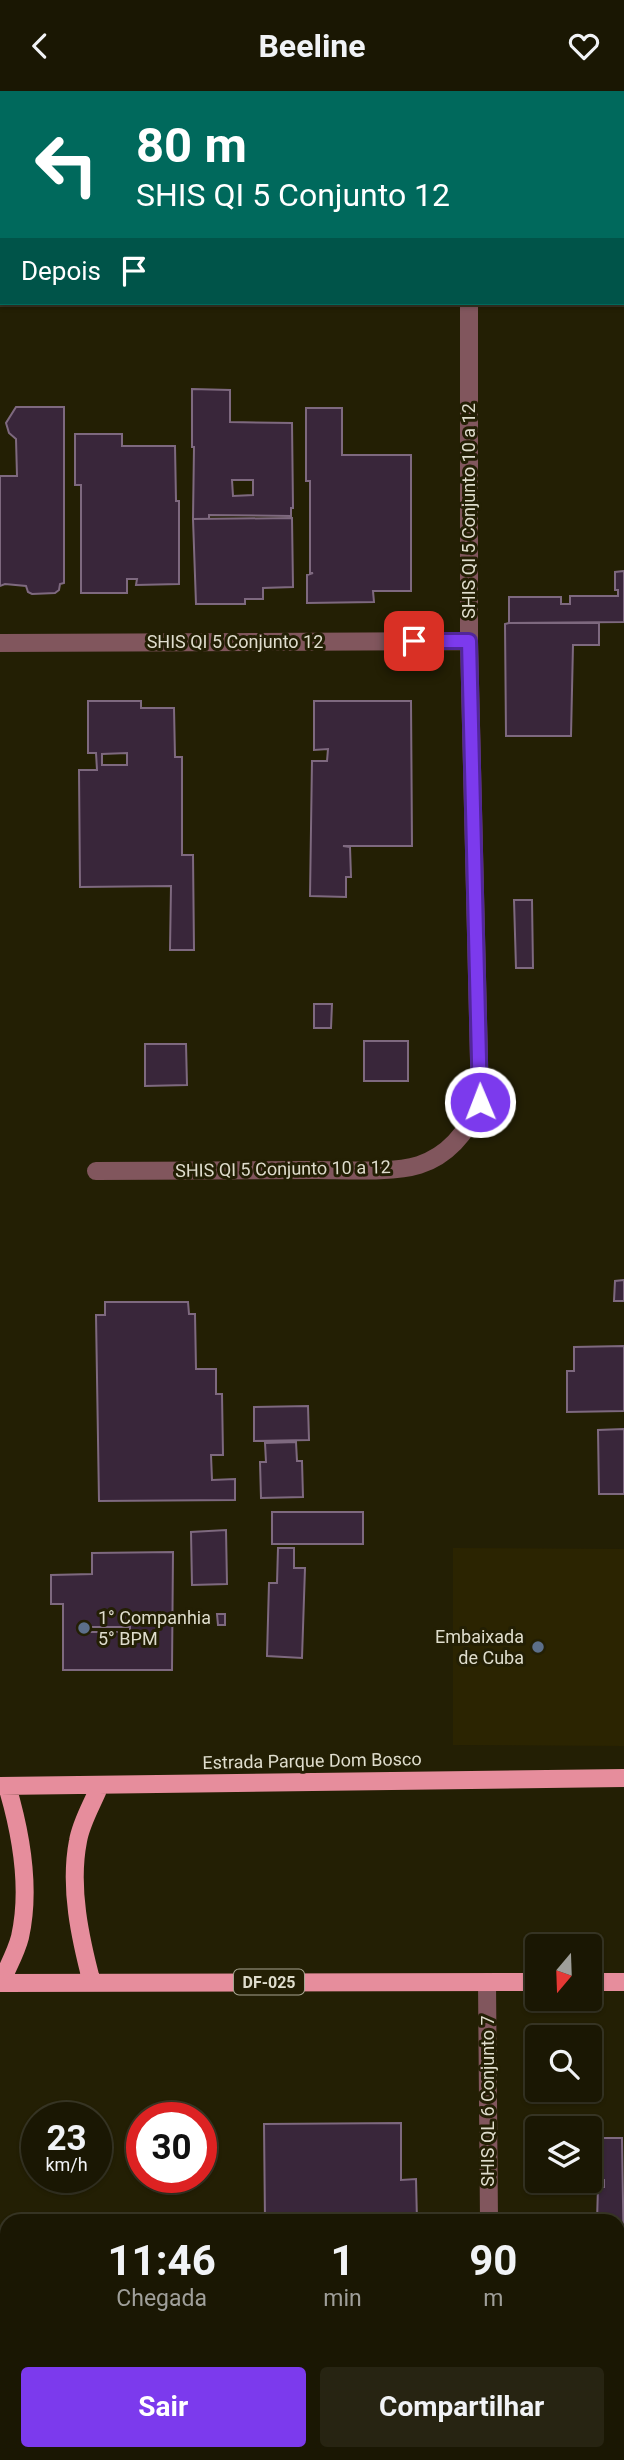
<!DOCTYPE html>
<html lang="pt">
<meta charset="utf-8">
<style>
:root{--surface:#1a1703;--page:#272412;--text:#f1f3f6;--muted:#9f9f9a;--line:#383625;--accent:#7c3aed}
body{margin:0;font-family:Roboto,sans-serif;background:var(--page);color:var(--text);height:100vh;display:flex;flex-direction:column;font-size:26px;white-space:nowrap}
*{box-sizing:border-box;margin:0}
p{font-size:23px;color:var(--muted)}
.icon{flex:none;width:38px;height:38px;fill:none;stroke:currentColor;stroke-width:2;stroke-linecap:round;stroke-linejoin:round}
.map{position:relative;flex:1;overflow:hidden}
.drawer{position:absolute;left:0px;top:2123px;width:625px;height:247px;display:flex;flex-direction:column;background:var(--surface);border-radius:21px 21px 0 0;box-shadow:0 2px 5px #0004,0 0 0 2px var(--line)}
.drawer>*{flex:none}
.guide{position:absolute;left:0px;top:0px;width:625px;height:214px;box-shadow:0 2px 5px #0004,0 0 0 2px var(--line);background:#00695c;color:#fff;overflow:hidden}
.needle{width:46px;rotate:199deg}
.buttons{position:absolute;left:525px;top:1843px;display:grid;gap:14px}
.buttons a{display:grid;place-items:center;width:77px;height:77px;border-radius:7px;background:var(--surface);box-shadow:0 2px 5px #0004,0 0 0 2px var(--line);font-size:35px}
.speed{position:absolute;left:21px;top:2011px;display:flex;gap:14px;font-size:35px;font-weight:700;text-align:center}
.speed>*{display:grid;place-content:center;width:91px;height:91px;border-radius:50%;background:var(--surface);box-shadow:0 2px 5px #0004,0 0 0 2px var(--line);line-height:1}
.speed small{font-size:18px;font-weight:400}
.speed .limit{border:10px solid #d22;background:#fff;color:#111}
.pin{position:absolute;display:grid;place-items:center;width:60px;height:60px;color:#fff;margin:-30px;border-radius:14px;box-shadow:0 4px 10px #0006}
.me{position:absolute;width:77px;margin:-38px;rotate:359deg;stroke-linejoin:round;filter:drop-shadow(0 0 5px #0008)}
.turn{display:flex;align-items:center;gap:24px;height:147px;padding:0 21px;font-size:32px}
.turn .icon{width:91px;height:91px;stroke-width:2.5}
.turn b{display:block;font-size:49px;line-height:60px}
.then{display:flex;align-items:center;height:66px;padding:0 21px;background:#0003;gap:14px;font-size:26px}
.eta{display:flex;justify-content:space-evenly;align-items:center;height:119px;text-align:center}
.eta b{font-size:42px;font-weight:700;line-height:49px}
.action{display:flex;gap:14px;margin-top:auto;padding:14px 21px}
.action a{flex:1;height:80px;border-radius:7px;background:var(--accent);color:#fff;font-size:28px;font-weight:700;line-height:80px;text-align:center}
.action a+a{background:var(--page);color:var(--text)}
header{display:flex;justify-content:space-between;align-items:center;height:91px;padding:0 21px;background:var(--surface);font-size:32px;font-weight:700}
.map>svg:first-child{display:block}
</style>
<header><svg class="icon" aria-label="back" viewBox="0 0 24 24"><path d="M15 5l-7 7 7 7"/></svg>Beeline<svg class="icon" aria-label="heart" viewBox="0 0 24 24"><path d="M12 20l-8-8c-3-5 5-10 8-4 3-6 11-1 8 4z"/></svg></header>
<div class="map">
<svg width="624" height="2369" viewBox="0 0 624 2369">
<rect width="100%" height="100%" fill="#231f04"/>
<path fill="#2b2401" d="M453,1457L624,1458V1655L453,1654Z"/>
<path fill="#39263a" stroke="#7e697f" stroke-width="2" fill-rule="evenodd" d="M0,0H59V2H2L0,12Z
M85,0H128V2H85Z
M191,0H302V2H191Z
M302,0H405V2Z
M552,0H615V2H552Z
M192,298L230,299V331L292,332L293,417H291V425L209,424V428H193L194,356H192ZM232,389H253V404L233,405Z
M16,316H64V492L60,493L59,499L55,502L32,503L28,501L26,495L5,493L0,495V385H17L16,348L9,342L6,332Z
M306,317H342V364H411V500H373L374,511L307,512V484L313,482H310V390H306Z
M75,343H122V355H175L176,410H179V493L136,494L137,488H127V502H81V394H75Z
M292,427L293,496L263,497V508H245V513H196L193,428Z
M624,480V531L509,532V506H561V513H570V505H618V499H615V481Z
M509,532H599V554H573L571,645H506L505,533Z
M88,610H141V617H174L175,666H182V764H193L194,859H170L171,795L80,796L79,679H97L96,662H88ZM127,662V674H102V663Z
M314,610H411L412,755H343L350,756L351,786H346V806L310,805L312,670H327L328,658L314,659Z
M514,809H532L533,877H516Z
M314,913H332L331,937H314Z
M364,950H408V990H364Z
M145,953H186L187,994L145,995Z
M624,1189V1210H614L615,1190Z
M105,1211H188L189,1223H195L196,1278H216V1303H222L223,1364H211L212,1389L235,1388V1409L99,1410L96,1224H105Z
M624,1255V1320L567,1321V1280H574V1256Z
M308,1315L309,1349L254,1350V1316Z
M624,1338V1403H599L598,1339Z
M296,1351L297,1370H302L303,1406L261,1407L260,1371H266L265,1352Z
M272,1421H363V1453H272Z
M226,1439L227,1493L192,1494L191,1441Z
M278,1457H294V1477H305L302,1567L267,1565L269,1492H277Z
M173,1461L172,1579H63V1513H51V1484L92,1483V1462ZM79,1536H130V1541H80Z
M217,1523H225V1534H218Z
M401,2032V2089L416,2088L417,2130H265L264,2033Z
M595,2047H622L624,2174H618V2130H597L598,2096H604V2089H594L590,2085V2062L595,2059Z
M618,2202H624V2299H618Z
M618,2329H624V2369H598V2362H618Z
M241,2362H293V2369H241Z
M299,2362H349L348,2369H313V2363Z"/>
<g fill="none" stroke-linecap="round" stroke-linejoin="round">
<path stroke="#81565d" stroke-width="18" d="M468,0V2
M0,552L469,550
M96,1080C170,1080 243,1079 317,1079C344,1079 394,1082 419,1074C450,1064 468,1040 480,1011L469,550V212
M487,1891L489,2130
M490,2362V2369"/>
<path stroke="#e68d9c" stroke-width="18" d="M0,1695L624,1687
M590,1891H624
M0,1892L537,1891
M1,1892C7,1877 16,1862 20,1846C31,1797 21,1742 7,1695
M92,1892C80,1847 69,1796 78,1750C81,1731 93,1712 100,1694"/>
</g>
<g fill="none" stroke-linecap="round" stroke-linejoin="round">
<g stroke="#51269a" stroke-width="18">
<path id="route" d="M414,550H469L480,1011"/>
</g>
<use href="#route" stroke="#7c3aed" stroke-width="12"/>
</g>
<g fill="#5c6f8a" stroke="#231f04" stroke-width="2.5">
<circle cx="84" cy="1537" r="7"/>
<circle cx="538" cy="1556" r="7"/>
</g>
<g text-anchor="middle" stroke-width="6" stroke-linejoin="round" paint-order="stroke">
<rect fill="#231f04" stroke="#a7a491" stroke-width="2" x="234" y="1878.5" width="70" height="25" rx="5"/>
<g font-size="16" font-weight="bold" fill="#dfddcd">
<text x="269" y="1897">DF-025</text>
</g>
<g font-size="18" fill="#dfddcd" stroke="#231f04">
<text transform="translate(469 420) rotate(-90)" y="6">SHIS QI 5 Conjunto 10 a 12</text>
<text x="235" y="557">SHIS QI 5 Conjunto 12</text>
<text transform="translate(283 1078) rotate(-1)" y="6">SHIS QI 5 Conjunto 10 a 12</text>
<text transform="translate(312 1670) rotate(-1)" y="6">Estrada Parque Dom Bosco</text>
<text transform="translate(488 2010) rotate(-90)" y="6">SHIS QL 6 Conjunto 7</text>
</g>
<g font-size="18" fill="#dfddcd" stroke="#231f04" text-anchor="start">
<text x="98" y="1533">1° Companhia<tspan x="98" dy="21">5° BPM</tspan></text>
<text x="524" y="1552" text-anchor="end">Embaixada<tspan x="524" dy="21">de Cuba</tspan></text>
</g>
</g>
</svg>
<div class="buttons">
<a><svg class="needle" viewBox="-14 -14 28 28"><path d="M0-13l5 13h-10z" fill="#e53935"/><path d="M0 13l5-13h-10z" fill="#9f9f9a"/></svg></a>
<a><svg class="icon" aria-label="search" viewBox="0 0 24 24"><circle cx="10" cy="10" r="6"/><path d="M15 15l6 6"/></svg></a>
<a><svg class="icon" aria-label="layers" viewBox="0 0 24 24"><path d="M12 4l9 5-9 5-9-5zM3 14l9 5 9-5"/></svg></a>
</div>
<div class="speed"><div>23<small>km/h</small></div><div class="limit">30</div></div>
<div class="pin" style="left:414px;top:550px;background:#d93025"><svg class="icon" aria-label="arrive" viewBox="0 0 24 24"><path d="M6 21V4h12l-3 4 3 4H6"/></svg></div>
<svg class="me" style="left:480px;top:1011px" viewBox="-20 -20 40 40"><circle r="17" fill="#7c3aed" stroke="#fff" stroke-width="3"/><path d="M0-11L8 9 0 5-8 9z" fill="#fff"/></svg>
<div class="guide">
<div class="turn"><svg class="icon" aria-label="left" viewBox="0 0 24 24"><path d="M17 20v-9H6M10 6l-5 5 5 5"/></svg><div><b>80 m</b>SHIS QI 5 Conjunto 12</div></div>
<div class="then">Depois<svg class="icon" aria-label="arrive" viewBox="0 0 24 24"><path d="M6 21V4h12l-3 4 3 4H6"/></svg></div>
</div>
<section class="drawer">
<div class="eta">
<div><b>11:46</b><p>Chegada</p></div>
<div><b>1</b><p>min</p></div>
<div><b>90</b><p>m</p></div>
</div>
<div class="action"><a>Sair</a><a>Compartilhar</a></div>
</section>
</div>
